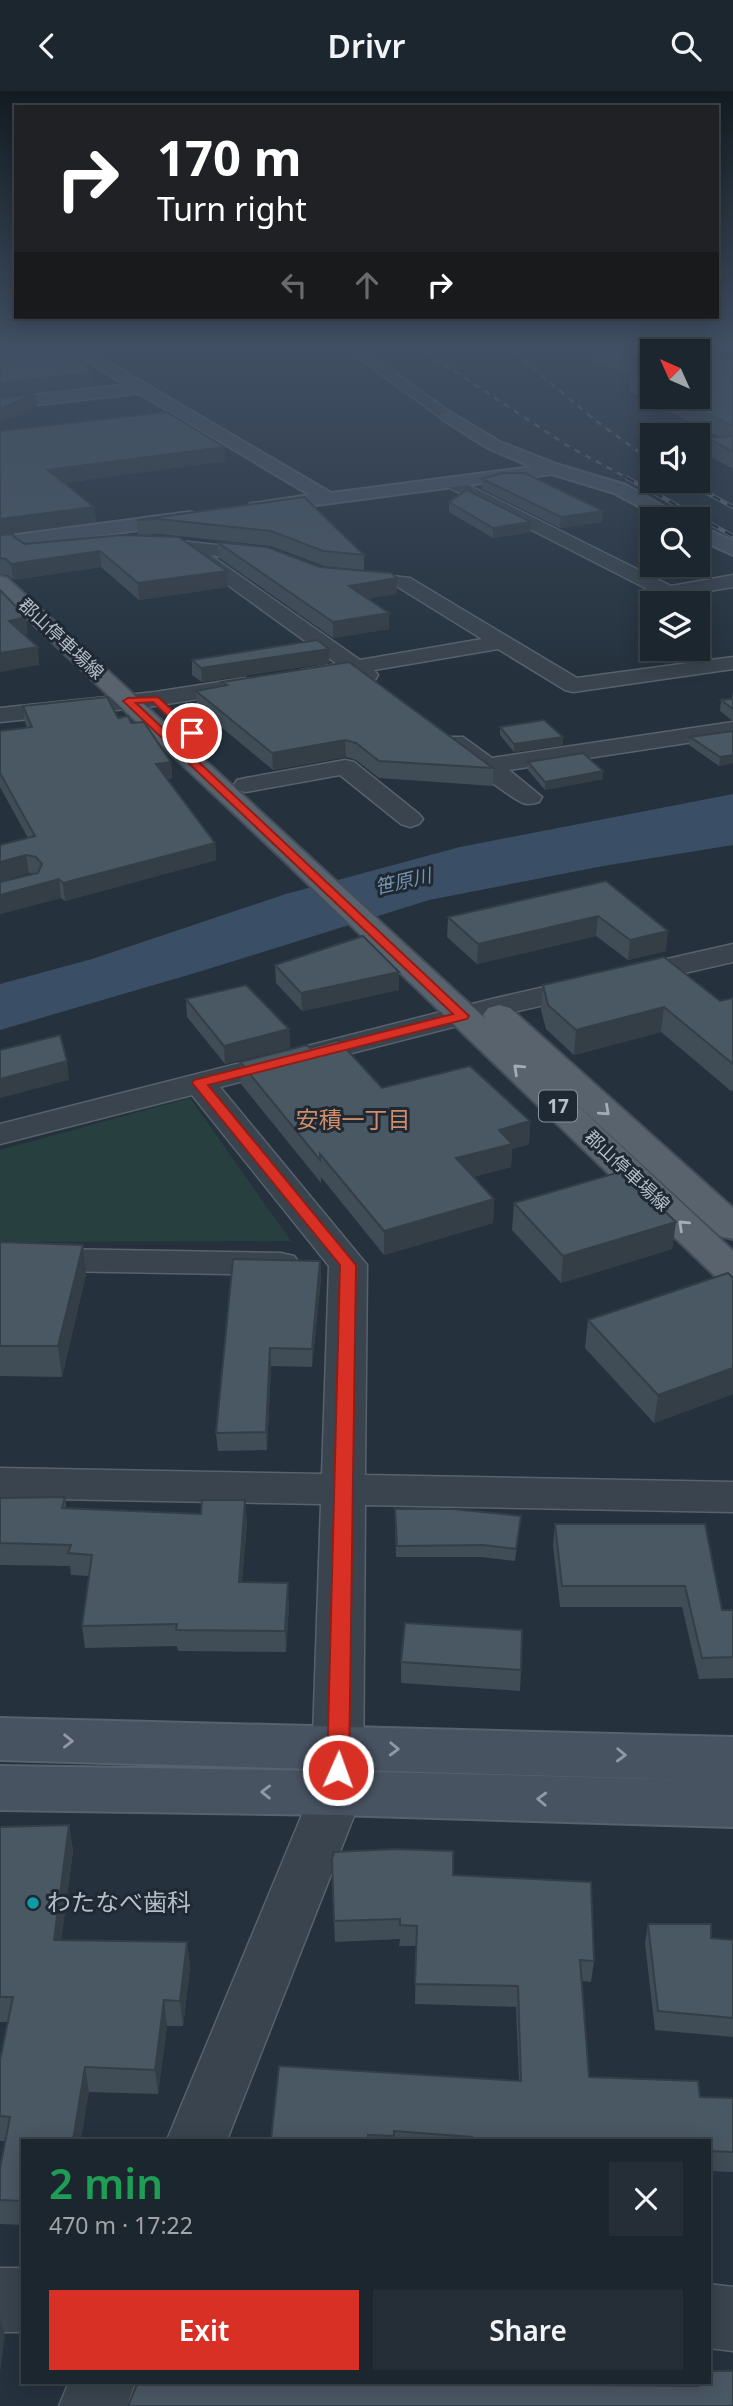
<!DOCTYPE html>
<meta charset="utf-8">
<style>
:root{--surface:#1c262e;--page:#252e36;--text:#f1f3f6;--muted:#a0a5aa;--line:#3a434a;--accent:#d93025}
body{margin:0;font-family:"Noto Sans","Noto Sans JP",sans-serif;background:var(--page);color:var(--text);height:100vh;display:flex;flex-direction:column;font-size:26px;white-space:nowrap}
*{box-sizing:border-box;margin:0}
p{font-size:23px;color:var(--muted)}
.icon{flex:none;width:38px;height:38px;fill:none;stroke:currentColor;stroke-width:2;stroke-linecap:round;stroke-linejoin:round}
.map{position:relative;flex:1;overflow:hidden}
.sheet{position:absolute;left:21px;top:2048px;width:690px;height:245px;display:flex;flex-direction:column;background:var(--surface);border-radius:0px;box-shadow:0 4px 18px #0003,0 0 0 2px var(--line)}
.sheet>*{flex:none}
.guide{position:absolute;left:14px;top:14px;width:705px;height:214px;border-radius:0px;box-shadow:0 4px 18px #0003,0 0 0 2px var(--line);background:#202124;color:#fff;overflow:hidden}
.needle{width:46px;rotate:315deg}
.tools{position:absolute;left:640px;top:248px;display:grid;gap:14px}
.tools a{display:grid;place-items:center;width:70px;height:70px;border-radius:0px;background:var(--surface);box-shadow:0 4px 18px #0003,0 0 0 2px var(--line);font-size:35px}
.pin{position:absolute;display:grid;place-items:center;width:60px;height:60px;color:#fff;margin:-30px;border:4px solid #fff;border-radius:50%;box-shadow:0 2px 7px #0007}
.me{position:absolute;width:77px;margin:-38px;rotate:2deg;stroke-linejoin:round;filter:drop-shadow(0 0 5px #0008)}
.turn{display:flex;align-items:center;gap:24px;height:147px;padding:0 28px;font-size:32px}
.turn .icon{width:91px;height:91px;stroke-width:2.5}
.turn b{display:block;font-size:49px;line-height:60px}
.lanes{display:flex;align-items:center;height:66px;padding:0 28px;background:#0003;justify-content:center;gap:35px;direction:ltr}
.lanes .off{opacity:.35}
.round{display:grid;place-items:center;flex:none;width:74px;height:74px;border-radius:0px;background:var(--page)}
.head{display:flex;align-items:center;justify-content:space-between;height:119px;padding:0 28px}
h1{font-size:42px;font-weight:600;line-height:52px;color:#1e9e55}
.primary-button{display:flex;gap:14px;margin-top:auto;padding:14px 28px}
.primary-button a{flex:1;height:80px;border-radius:0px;background:var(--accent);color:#fff;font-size:28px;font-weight:600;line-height:80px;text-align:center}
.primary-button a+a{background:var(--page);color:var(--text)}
header{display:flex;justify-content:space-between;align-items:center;height:91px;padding:0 28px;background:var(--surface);font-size:32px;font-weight:600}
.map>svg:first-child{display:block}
</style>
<header><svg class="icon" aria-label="back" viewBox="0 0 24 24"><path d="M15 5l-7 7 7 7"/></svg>Drivr<svg class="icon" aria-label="search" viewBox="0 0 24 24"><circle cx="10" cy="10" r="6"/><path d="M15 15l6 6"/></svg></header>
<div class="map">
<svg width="733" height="2315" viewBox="0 0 733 2315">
<rect width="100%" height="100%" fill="#25323e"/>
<path fill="#273f3f" d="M190,1007L291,1150L0,1151V1059Z"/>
<path fill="#3a4f65" d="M733,703V754L603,775L429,809L205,879L0,939V893L92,868L286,803L460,756Z"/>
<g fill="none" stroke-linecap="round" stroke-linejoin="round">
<g stroke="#57626c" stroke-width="3">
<path id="street" d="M345,257H361L455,325L453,328H443Z
M452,386L671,495L733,484V496L668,507L661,505L446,395L444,391Z
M143,446L273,460L275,464L273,468L266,470L210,464L360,569L482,548L398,496L341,490L338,486L348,480L410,487L577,587L733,566V578L573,601L565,599L498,558L374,579L378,584L375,589C363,592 358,583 348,584C332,585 317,592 301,589L298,584L301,579L337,573L182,461L137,455L134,451L137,447Z
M245,587L253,589L256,594L253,599L155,615L0,631V617L155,601Z
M733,631V645L509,679L542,706L539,711C533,713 528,714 523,712C509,706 451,662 443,651L447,646H463L492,667Z
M345,669L354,671L419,723L423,728L419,733L410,736L401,733L340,684L246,701L237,699L234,694L237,689L246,687Z
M733,853V871L496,925L220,996L367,1174L365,1384L733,1391V1421L365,1414L363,1702L227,2049H167L311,1702L321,1413L0,1407V1377L322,1383L329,1175L192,1004L0,1053V1033L492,908Z
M0,1157L281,1162L294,1165L300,1173L294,1181L281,1184L0,1179Z
M0,2177H23V2241H0Z
M709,2193L733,2196V2260L709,2257Z
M69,2291H135L127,2315H59Z"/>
</g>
<g stroke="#57626c" stroke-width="4">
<path id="secondary" d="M67,257H84L331,402L532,376L488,357L442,328L440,325L442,322L448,320L500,351L559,374L626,394L687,429H664L614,402L552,383L256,422L250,421L247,417L250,413L310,404L139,302L0,318V308L126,294Z
M190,421L197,423L199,427L197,431L0,458V446Z
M698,434L733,450V464L698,448Z
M0,1627L733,1646V1690L0,1669Z
M0,1675L337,1680L733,1690V1736L337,1724L0,1719Z"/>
</g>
<g stroke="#434d58" stroke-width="4">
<path id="primary" d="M0,485L7,487L486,928L483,924L488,917L499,914L510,917L733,1117V1148L720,1145L557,995L733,1160V1193L719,1189L279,765L0,502Z"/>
</g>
<use href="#street" fill="#39444e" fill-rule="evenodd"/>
<use href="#secondary" fill="#485361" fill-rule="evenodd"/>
<use href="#primary" fill="#58636e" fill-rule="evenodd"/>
<g stroke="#5c6875" stroke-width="2.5">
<path id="rail-far1" d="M419,257L568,355L631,389
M509,257L596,330L653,371"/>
</g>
<g stroke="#5c6875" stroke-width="4.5">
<path id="rail" d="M627,387L733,445
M685,390L733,416"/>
</g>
<use href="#rail-far1" stroke="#1e2934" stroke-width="2" stroke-dasharray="6" stroke-linecap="butt"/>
<use href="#rail" stroke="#1e2934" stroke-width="2.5" stroke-dasharray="8" stroke-linecap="butt"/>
</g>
<path fill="#404c56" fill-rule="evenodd" d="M593,257H700L733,267V378L706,363L707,347L720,346L629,300L630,285H638L592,269ZM653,261L698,306H653Z
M0,340L224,356L225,370L64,392L94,416L96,431L1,444L14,446L25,453L122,444L227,480L228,496L139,509L101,476L13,489L8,484L0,483Z
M482,388L603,420L602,431L560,437L482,398Z
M304,406L364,464V480L324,475L271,455L160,443L138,444L137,429Z
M449,411L531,441L493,447L449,421Z
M217,451L320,476L397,503L368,507L389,538L333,547L218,466Z
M329,558V572L202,591L192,584V569Z
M222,591L493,677V695L379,687L356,669L346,666L273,679L197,616L196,600L222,595Z
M733,600V630L720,620L721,609L732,607Z
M23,615L118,627L131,632L171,671L172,688H167L215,752L216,769L65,810L61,807L0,823V791L33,783L29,782L0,790L28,747L0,696V640L27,637L25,631Z
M500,636L563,646V654L514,661L500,644Z
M733,640V672L719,675L689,654L690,646Z
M528,671L603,688L545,699L528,679Z
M606,790L666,860L628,869L596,845L477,873L447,846L448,826Z
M275,874L399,899L302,920L276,892Z
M543,894L720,910L733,907V999L731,1000L661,941L574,964L546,938L541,919Z
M186,908L289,938L290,957L225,973L187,926Z
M310,957L382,997L530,1030L529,1053L512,1058L511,1076L473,1086L494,1108L493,1132L384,1164L321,1086V1092L241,993L240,971Z
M514,1112L676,1131L672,1158L561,1192L512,1139Z
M0,1151L86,1183L62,1286L0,1285Z
M320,1170L321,1187L312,1276L271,1275L267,1359L218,1360L216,1342Z
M733,1187V1303L654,1332L585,1257L588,1229Z
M65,1406L66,1417L247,1430L242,1491L289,1513L286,1561L178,1560L177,1555L85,1557L82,1535L89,1485L71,1484L70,1475L0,1474V1407Z
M521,1425L515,1470L482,1466H396L395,1429Z
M555,1433H705L722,1519H733V1587L699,1588L682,1516H560L553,1454Z
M401,1571L521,1579L520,1600L401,1592Z
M69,1734L73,1760L61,1849L187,1851L190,1876L183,1935H167L158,2003L89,2001L23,2049V2134L0,2133V2077L6,2050H0V1969L8,1931H0V1736Z
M453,1784L594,1870L591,1891L582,1890L589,1986L700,2006L733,2007V2081L709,2080V2049H271L519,1990L516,1916L415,1913L416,1855H399L400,1848L335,1851L332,1789Z
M648,1833L711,1847L733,1849V1946L655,1939L645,1852Z"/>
<path fill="#343e46" d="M93,279L94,291L83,296L0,305V292Z
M35,303L37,316L0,332V318Z
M224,356L225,370L49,394L48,379Z
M94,416L96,431L0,444V428Z
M603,420L602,431L560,437L561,426Z
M531,431V441L493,447V437Z
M100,460L101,476L13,489L11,473Z
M227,480L228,496L139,509L138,492Z
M397,487V503L349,511V495Z
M389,522V538L333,547V531Z
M26,526L28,543L11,547L9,530Z
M38,556L39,574L0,581V562Z
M329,558V572L202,591L201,577Z
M563,646V654L514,661V653Z
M345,649L346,666L273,679L272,662Z
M733,664V672L719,675L720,666Z
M171,671L172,688L157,690L156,673Z
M603,680V688L545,699V691Z
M215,752L216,769L65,810L63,792Z
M26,764L29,782L0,790V771Z
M59,788L61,807L0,823V804Z
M598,825L596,845L477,873L478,853Z
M668,840L666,860L628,869L630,849Z
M399,881V899L302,920L301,902Z
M664,916L661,941L574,964L576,939Z
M289,938L290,957L225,973L224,955Z
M67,970L69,989L0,1007V988Z
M530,1030L529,1053L512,1058L511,1076L455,1091L456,1067L499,1039Z
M494,1108L493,1132L384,1164V1140Z
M676,1131L672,1158L561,1192L563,1165Z
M83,1154L86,1183L62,1286L58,1255Z
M320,1170L321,1187L312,1276V1258Z
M270,1257L271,1275L267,1359L266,1341Z
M733,1277V1303L654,1332L658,1304Z
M245,1409L247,1430L240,1512L239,1491Z
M288,1492L289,1513L286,1561L285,1540Z
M69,1734L73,1760L58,1874L54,1849Z
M187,1851L190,1876L183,1935L180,1910Z
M164,1909L167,1935L158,2003L155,1979Z
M85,1976L89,2001L81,2049H73Z
M0,2226L5,2245L0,2282Z"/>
<path fill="#4a5864" stroke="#343e46" stroke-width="2" d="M0,257H58L93,279L82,283L0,292Z
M600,257H700L733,267V286H730L733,287V335L673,306H698V261H653V275Z
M653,284V296L630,285Z
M35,303L0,318V307Z
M167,321L224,356L48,379L94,416L0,428V340Z
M733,345V361L707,347Z
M502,382H525L603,420L561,426L482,388Z
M467,399L531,431L493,437L449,411Z
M304,406L364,464L323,460L271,440L159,428L137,429Z
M13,443L14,446L25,453L122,444L179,446L227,480L138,492L100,460L11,473L6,468L0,467V444Z
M217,451L267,456L320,476L391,482L397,487L349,495L389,522L333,531Z
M0,499L26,526L9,530L38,556L0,562Z
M317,549L329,558L201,577L192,569Z
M349,571L493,677L379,670L356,652L345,649L272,662L196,600L227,594L222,591Z
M107,606L118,627L128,625L131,632L144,631L171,671L156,673L215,752L63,792L59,788L0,804V791L38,782L42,773L36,766L26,764L0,771V754L35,745L0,682V640L32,636L23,615Z
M733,608V618L721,609Z
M544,629L563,646L514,653L500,636Z
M733,640V664L720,666L690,646Z
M583,662L603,680L545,691L528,671Z
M606,790L668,840L630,849L598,825L478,853L448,826Z
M363,845L399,881L301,902L275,874Z
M664,866L720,910L733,907V973L664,916L576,939L548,914L543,894Z
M246,894L289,938L224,955L186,908Z
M60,944L67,970L0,988V959Z
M338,949L382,997L470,975L530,1030L499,1039L512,1053L456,1067L494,1108L384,1140L320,1063V1069L240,971L307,954L310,957Z
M623,1080L676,1131L563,1165L514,1112Z
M0,1151L83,1154L58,1255H0Z
M233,1168L320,1170L312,1258L270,1257L266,1341L216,1342Z
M728,1182L733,1187V1277L658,1304L588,1229Z
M65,1406L62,1417L201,1423L202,1409H245L239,1491L288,1492L285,1540L176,1539L177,1533L82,1535L92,1464L68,1462L71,1454L0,1452V1407Z
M395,1418H453L521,1425L516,1458L483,1454L397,1455Z
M555,1433H705L722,1519H733V1566L702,1567L685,1495H562Z
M405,1532L522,1539L521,1579L401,1571Z
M69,1734L54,1849L187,1851L180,1910L164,1909L155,1979L85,1976L73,2049H23V2110L0,2109V2077L10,2026L0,2025V1969L13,1906H0V1736Z
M395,1758L453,1760V1784L591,1791L594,1870L580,1869L589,1986L698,1990L700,2006L733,2007V2061L709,2060V2049H472V2046L394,2040V2045L368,2044V2049H271L279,1975L521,1990L518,1895L415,1893L417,1835L400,1834V1828L334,1830L332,1768L334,1761Z
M648,1833H711V1847L733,1849V1927L658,1920Z
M709,2280H733V2315H128L138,2291H582V2294L698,2295V2291H709Z"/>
<defs><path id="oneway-chevron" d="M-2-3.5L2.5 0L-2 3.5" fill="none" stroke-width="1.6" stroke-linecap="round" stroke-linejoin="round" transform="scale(1.75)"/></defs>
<g stroke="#a3adb7">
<use href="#oneway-chevron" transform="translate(518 978) rotate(-137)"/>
<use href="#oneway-chevron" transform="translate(605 1020) rotate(42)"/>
<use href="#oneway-chevron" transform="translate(683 1134) rotate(-137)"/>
</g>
<g stroke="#9099a5">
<use href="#oneway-chevron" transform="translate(68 1650) rotate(1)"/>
<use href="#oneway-chevron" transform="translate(394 1658) rotate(2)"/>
<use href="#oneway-chevron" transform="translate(621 1664) rotate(2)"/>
<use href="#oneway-chevron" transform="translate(266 1701) rotate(-179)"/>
<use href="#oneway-chevron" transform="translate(542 1708) rotate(-178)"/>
</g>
<linearGradient id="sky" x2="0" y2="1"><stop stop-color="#141c22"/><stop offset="0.44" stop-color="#404f63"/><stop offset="1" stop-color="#404f63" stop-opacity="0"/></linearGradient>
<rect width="733" height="581" fill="url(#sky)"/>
<path fill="#d93025" stroke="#8d1f18" stroke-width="2" d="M158,606L195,640V645H188L153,611L136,612L469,925L467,928L208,994L356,1174L349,1679L346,1685L338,1688L331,1685L327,1679L340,1174L192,992L194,989L453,923L123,610L128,607Z"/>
<circle fill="#0f9aa8" stroke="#1e2934" stroke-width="2.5" cx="33" cy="1812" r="7"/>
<g text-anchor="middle" stroke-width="6" stroke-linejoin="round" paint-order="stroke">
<g font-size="18" fill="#b6bfc9" stroke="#1e2934">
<text transform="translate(61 548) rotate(43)" y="6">郡山停車場線</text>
<text transform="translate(627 1080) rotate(43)" y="6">郡山停車場線</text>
</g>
<g font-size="19" font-style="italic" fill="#7792ab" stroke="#1e2934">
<text transform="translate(403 790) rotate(-13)" y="7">笹原川</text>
</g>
<rect fill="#1e2934" stroke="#88929c" stroke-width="2" x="539" y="999.5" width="38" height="31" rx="5"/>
<g font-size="19" font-weight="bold" fill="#b6bfc9">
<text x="558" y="1022">17</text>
</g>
<g font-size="23" fill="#d28d68" stroke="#1e2934">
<text x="353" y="1037">安積一丁目</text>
</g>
<g font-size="24" fill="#b6bfc9" stroke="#1e2934" text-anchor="start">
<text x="47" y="1820">わたなべ歯科</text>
</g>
</g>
</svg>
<div class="tools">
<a><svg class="needle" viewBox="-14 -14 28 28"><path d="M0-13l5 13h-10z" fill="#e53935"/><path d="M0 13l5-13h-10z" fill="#a0a5aa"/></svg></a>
<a><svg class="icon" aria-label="sound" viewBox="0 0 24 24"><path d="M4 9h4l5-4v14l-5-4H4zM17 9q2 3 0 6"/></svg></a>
<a><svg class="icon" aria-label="search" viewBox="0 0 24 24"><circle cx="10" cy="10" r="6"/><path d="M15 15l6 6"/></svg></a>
<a><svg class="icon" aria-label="layers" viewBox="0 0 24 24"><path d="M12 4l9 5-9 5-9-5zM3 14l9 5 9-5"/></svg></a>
</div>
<div class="pin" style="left:192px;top:642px;background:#d93025"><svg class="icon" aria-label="arrive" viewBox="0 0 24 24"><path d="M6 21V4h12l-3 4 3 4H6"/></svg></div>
<svg class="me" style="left:338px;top:1679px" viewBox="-20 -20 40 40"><circle r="17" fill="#d93025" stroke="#fff" stroke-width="3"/><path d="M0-11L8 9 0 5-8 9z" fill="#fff"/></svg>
<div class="guide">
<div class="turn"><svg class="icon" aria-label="right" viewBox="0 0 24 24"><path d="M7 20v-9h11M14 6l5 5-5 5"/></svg><div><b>170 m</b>Turn right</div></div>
<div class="lanes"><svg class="icon off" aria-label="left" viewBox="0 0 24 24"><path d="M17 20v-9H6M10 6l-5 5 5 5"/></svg><svg class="icon off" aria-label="ahead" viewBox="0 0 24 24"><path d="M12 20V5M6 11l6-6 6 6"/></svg><svg class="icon" aria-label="right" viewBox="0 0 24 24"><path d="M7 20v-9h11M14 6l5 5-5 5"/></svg></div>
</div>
<section class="sheet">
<div class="head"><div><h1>2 min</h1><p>470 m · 17:22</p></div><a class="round"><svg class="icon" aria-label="close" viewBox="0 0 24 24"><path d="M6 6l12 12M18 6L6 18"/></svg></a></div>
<div class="primary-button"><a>Exit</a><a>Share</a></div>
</section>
</div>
